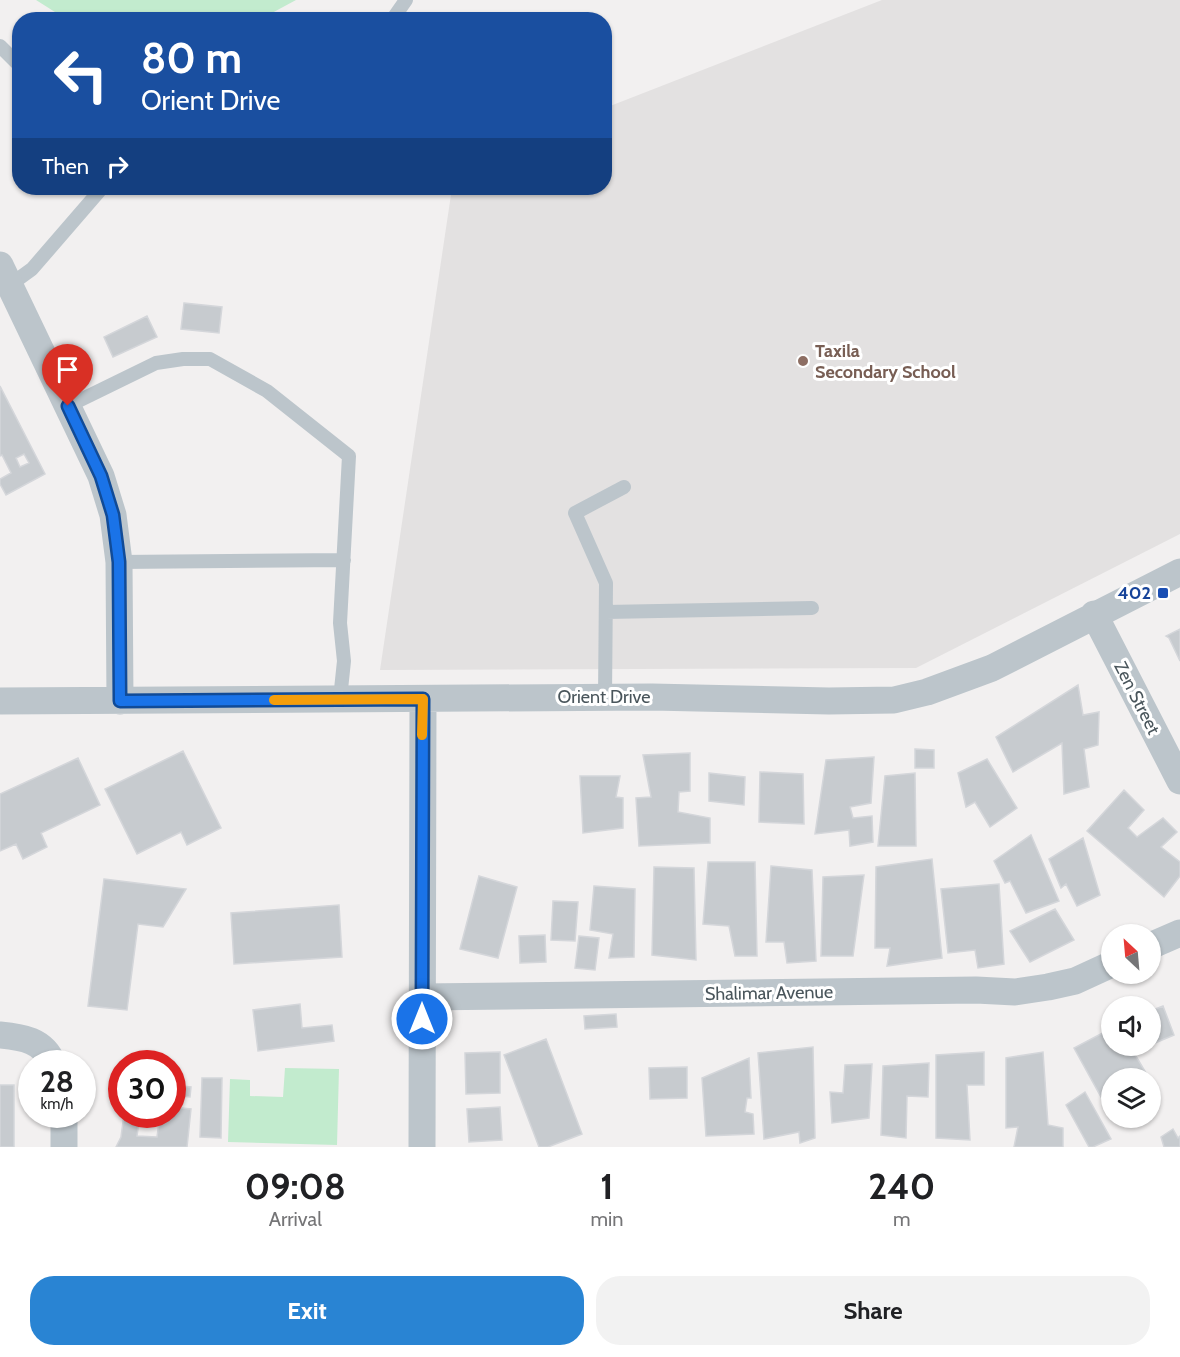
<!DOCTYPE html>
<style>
:root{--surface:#fff;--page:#f2f2f2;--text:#202124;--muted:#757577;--accent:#2984d3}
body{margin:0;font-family:Cabin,sans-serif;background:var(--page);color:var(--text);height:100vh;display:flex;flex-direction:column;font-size:22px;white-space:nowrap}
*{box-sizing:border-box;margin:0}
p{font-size:20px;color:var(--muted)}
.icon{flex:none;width:33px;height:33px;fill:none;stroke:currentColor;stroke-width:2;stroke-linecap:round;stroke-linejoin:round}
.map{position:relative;height:1147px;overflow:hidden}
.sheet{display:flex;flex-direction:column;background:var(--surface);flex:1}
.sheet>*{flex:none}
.banner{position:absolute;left:12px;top:12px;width:600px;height:183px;border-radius:24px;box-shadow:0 2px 4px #0004;background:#1a4fa0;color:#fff;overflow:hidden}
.needle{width:39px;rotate:334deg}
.controls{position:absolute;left:1101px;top:924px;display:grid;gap:12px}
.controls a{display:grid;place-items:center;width:60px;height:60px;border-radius:50%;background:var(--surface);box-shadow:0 2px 4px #0004;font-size:30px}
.speed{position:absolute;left:18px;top:1050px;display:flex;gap:12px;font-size:30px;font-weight:700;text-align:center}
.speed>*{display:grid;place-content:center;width:78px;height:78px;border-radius:50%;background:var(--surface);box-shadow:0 2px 4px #0004;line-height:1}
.speed small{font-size:15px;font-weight:400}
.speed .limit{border:9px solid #d22;background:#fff;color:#111}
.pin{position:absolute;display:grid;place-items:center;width:51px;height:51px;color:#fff;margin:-62px -26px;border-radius:50% 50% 50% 0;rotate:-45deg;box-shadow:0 0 6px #0007}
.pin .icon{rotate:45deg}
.me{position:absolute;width:66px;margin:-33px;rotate:0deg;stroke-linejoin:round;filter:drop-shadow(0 0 4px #0008)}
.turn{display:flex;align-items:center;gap:21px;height:126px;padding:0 30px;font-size:27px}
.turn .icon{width:78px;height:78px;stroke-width:2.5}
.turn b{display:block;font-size:42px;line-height:51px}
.then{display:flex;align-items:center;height:57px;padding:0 30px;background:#0003;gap:12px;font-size:22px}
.eta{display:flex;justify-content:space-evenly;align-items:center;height:102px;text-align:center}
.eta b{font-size:36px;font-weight:800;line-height:42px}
.cta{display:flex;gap:12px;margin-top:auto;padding:12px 30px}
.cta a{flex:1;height:69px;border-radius:24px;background:var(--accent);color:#fff;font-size:24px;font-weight:800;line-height:69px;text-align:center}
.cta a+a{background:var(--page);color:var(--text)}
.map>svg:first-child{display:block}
</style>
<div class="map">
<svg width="1180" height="1147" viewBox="0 0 1180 1147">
<rect width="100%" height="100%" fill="#f2f0f0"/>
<path fill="#e3e1e1" d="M882,0H1180V534L916,668L380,670L452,188H604L605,108Z"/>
<path fill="#c2ebce" d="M36,0H296L259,20L66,19Z
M285,1068L339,1069L337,1145L228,1142L230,1079L250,1080V1096L283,1097Z"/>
<path fill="#c7cbcf" stroke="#d4d6da" stroke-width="1.5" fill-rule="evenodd" d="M184,303L222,307L219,333L181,329Z
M147,316L157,337L113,357L104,337Z
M0,386L45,474L6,495L0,484V479L11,473L2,455L0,456ZM24,454L29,463L20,467L16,458Z
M1180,629V661L1169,638L1166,636Z
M1078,685L1083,715L1099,712L1098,745L1084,749L1089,787L1064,794L1062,743L1013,772L996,737Z
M915,749L934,750V768H915Z
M183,751L221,828L187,845L181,832L137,854L105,789Z
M690,753V791L679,792L678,812L710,818V843L639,846L636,798L651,797L643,755Z
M874,757L871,803L850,807L853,818L872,816L873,842L850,846L849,830L815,834L826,760Z
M78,758L100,805L41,833L47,847L23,859L16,844L0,851V794Z
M987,759L1017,808L990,827L975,802L966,807L958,773Z
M760,772L803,774L804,824L759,822Z
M709,773L745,777L744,805L709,801Z
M915,773L916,846H878L885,776Z
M580,776H620L616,797L623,798V828L583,833Z
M1124,790L1144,810L1128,828L1137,837L1163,818L1177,832L1161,847L1180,862V876L1164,897L1087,831Z
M1031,835L1059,901L1026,913L1010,881L1005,883L994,861Z
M1083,838L1100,895L1077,906L1066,884L1061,888L1049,859Z
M932,859L942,958L887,966L890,948H875L876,867Z
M708,862H755L757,956H735L729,926L703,924Z
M771,866L812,870L816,961L787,963L784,942H766Z
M654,867L694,868L696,960L652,955Z
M864,875L853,956H821L823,877Z
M479,876L517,887L498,958L460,949Z
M104,879L186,889L163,927L138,924L127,1010L88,1006Z
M999,884L1004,964L978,968L975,950L948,953L941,889Z
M594,886L635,889L634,957L609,958L613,934L590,930Z
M553,901L578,902L575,941L551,940Z
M339,905L342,957L234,964L231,913Z
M1055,909L1074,940L1030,962L1010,931Z
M545,935L546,962L520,963L519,936Z
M579,936L599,938L595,970L575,968Z
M300,1004L302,1028L332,1025L334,1041L258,1051L253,1010Z
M1163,1006L1174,1035L1150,1045V1011Z
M616,1014L617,1027L585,1029L584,1016Z
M1112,1028V1046H1130L1149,1078H1112V1104L1106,1106L1074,1048Z
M546,1039L582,1134L548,1147H539L504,1055Z
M813,1047L815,1138L800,1143L799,1132L764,1139L758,1053Z
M500,1052V1093L466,1094L465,1053Z
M984,1052V1085H967L970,1140L936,1138V1055Z
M1043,1052L1048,1125L1063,1128V1147H1014L1018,1127L1006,1128V1058Z
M749,1058L751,1098H747L745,1112L753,1114L754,1134L706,1136L702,1078Z
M929,1063L928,1097L907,1096L906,1138L881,1135L883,1066Z
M872,1064L869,1118L832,1123L830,1092L843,1093L845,1065Z
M687,1067V1098L650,1099L649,1068Z
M202,1078H222L221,1138L200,1137Z
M0,1085H14V1147H0Z
M172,1085L191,1087L190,1097L172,1095Z
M1085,1092L1111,1139L1093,1147H1089L1066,1105Z
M172,1107L191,1109L187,1147H116L121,1137L124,1114H140L137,1136L157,1137L160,1114H172Z
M500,1107L502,1140L469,1142L467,1109Z
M1173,1129L1178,1138L1180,1136V1147H1164L1161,1137Z"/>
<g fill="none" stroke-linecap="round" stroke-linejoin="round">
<path stroke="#bcc5cb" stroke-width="14" d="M392,20L406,0
M0,46L20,66
M10,285L32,269L102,188
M68,406L156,363L183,359H210L267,391L349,456L340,623L344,661L340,699
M119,562L344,560
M606,612L812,608
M605,697L606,583L575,513L624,487"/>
<path stroke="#bcc5cb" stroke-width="27" d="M0,265L101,476L113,515L119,562L120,701
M1094,614L1180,781
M0,701L652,697L829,701L894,700L927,692L992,668L1180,572
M1150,946L1180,933
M422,997L976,990L1015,992L1048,987L1075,981L1112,964
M0,1035C22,1037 44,1040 53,1064
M64,1147V1114
M422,1147L423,699"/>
</g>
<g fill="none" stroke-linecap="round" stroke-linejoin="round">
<g stroke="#114b97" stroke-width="15">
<path id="route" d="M68,406L101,476L113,515L119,562L120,701L423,699L422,1019"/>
</g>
<use href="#route" stroke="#1a73e8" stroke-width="10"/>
<path stroke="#f59e0b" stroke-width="10" d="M274,700L423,699L422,735"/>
</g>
<circle fill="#8d6e63" stroke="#fff" stroke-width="2" cx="803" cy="361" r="6"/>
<rect fill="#1a4fb4" stroke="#fff" stroke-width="2" x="1157" y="587" width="12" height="12" rx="3"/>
<g text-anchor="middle" stroke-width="6" stroke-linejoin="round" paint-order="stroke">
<g font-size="18" font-weight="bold" fill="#785e54" stroke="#fff" text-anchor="start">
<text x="815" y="357">Taxila<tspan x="815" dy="21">Secondary School</tspan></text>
</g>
<g font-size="18" font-weight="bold" fill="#164399" stroke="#fff" text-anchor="end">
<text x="1151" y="599">402</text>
</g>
<g font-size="18" fill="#49555b" stroke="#fff">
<text x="604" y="703">Orient Drive</text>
<text transform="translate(1137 698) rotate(63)" y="6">Zen Street</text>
<text transform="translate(769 993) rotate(-1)" y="6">Shalimar Avenue</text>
</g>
</g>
</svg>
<div class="controls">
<a><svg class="needle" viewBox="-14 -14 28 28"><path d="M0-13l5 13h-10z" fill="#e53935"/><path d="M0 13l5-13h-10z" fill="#757577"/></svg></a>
<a><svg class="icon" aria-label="sound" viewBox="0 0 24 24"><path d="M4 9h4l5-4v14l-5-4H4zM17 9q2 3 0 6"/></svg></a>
<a><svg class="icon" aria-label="layers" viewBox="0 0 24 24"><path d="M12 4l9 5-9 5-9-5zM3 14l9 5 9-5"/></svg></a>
</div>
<div class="speed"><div>28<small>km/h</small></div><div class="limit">30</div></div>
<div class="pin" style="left:68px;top:406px;background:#d93025"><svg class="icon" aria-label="arrive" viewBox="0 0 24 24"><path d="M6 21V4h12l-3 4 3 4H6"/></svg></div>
<svg class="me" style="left:422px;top:1019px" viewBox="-20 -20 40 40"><circle r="17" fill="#1a73e8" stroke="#fff" stroke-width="3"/><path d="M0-11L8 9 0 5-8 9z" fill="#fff"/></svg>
<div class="banner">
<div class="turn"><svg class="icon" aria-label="left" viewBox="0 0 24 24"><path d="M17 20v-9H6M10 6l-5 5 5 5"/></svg><div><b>80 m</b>Orient Drive</div></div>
<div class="then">Then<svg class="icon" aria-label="right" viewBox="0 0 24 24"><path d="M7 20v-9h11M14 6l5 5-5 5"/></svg></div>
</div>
</div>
<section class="sheet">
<div class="eta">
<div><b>09:08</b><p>Arrival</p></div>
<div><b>1</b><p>min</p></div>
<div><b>240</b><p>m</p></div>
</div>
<div class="cta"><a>Exit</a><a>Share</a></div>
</section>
